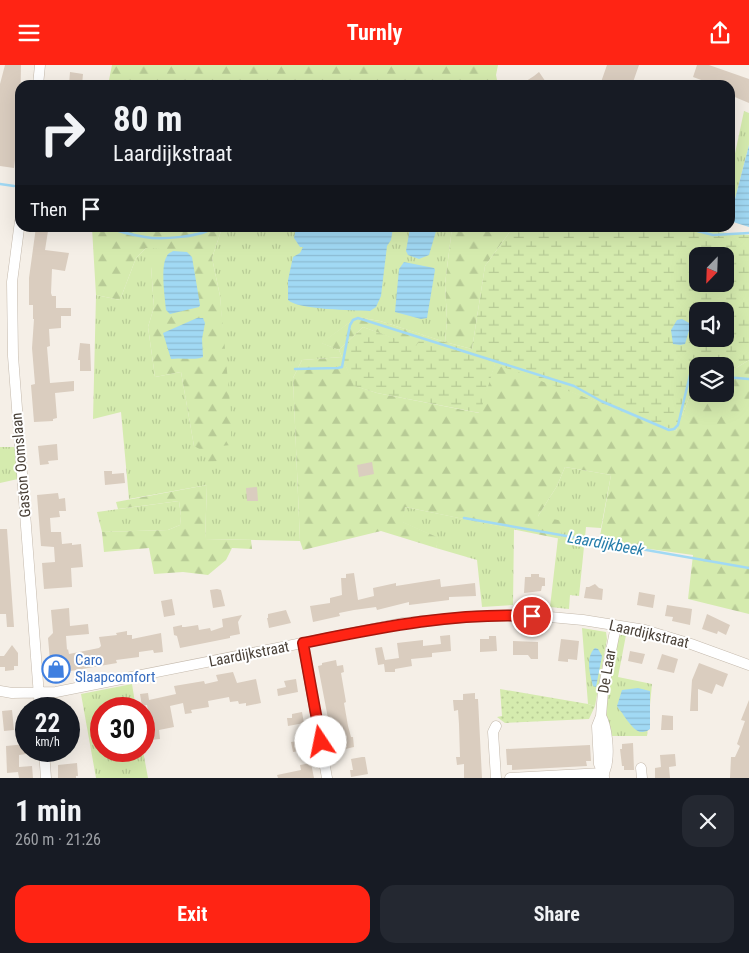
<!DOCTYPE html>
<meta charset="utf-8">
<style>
:root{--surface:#171b24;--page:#242831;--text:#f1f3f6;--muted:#9ea1a6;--accent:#ff2414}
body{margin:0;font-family:"Roboto Condensed",sans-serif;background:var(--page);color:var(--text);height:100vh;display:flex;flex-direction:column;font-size:19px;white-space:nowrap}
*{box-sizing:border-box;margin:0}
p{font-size:16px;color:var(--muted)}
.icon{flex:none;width:28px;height:28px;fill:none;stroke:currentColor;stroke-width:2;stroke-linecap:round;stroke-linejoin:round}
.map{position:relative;height:713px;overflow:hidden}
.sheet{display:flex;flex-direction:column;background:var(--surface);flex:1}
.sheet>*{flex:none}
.top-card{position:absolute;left:15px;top:15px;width:720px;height:152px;border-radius:15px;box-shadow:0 5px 20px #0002;background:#171b24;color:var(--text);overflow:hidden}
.needle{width:32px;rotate:203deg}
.fabs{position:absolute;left:689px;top:182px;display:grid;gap:10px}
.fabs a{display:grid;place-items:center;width:45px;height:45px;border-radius:10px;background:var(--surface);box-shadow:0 5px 20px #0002;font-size:25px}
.speed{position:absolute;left:15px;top:632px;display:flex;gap:10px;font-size:25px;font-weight:700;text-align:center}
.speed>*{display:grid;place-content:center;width:65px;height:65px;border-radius:50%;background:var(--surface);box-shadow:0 5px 20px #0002;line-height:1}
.speed small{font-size:12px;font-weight:400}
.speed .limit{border:8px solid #d22;background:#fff;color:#111}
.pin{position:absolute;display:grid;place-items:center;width:42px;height:42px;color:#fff;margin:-21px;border:2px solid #fff;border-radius:50%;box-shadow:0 1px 5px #0007}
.me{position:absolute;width:55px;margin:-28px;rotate:349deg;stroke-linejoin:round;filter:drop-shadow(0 0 4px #0008)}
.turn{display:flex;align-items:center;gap:18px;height:105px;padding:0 15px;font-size:22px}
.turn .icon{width:65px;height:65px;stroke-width:2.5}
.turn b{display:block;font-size:35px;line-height:42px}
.then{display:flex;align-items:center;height:48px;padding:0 15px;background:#0003;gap:10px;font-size:19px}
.round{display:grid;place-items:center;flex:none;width:52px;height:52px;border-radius:15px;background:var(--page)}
.head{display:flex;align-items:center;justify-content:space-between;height:85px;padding:0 15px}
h1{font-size:30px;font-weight:700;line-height:38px}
.primary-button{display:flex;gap:10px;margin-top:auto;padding:10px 15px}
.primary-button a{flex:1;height:58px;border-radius:15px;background:var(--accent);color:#fff;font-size:20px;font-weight:700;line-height:58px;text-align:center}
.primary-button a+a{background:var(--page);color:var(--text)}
header{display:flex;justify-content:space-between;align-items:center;height:65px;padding:0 15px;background:var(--accent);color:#fff;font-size:22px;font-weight:700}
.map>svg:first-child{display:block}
</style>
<header><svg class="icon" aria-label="menu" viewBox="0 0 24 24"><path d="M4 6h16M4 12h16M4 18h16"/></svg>Turnly<svg class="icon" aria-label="share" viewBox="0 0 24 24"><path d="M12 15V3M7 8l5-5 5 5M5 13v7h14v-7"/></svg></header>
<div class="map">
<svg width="749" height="713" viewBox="0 0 749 713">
<defs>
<pattern id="grass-tufts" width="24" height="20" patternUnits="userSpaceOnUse" patternTransform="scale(1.25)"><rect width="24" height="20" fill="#d5ebae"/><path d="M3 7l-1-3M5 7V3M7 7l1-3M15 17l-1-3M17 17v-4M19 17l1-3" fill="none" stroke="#b8cb96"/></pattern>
<pattern id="forest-firs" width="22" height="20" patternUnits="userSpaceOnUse" patternTransform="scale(1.25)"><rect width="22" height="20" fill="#d5ebae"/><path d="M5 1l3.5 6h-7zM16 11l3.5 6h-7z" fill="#b8cb96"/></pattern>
<pattern id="wetland-marsh" width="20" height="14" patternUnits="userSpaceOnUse" patternTransform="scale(1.25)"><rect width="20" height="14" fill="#d5ebae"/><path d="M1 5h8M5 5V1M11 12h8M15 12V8" fill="none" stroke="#b8cb96"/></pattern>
<pattern id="park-dots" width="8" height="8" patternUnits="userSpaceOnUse" patternTransform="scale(1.25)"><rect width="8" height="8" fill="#d5ebae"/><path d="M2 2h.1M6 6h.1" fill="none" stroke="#b8cb96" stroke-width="1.8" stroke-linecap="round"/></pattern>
<pattern id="water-rules" width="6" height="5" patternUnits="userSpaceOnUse" patternTransform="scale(1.25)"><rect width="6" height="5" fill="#a1d9f4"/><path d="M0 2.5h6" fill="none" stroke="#8cbbd2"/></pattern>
</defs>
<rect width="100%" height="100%" fill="#f5efe7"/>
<path fill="url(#grass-tufts)" d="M744,46L749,48V80L730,153V112Z
M222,163H452L445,219L447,255L445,277L380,256L357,252L322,278L339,285L342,292L302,295L293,313L300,476L205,474L207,420L129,434L121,347L93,354L96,230L120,235L136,193L146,183H160L189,200L168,243L151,201L154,242L148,262L155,312L181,307L194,381L231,379L220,231L212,193Z
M0,382H16L18,414L0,418Z
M565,402L611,410L601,463L586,462L579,531L570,530L569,544L550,542L558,473L561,474L538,451L557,421Z
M179,436L181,451L180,460L168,465L102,467L97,447Z
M405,442L514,464L513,540L482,542L477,495L436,483L438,473L402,457Z
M582,563L606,567L607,574L595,641L588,639Z
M621,570H626L618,612L652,619L647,671H608L605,651V639L618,572Z
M132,619L136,644H101V686H143L148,713H96L81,629Z"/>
<path fill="url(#forest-firs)" d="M112,0H498L496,10L498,20H108Z
M92,163H222L212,193L220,231L231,349V380L221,381L219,396L208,397L203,386L194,381L181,307L155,312L148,262L154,242L151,201H162L168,243L189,200L160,184L146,183L136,193L120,235L96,230Z
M452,163H510L509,168L485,201L472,284L445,277L447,255L445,219Z
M357,252L380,256L424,270L416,282L363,262L339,285L321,278Z
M342,292L355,321L377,328L479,348L495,298L676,366L697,312L698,329H725V303H736L749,295V549L688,534L693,490L599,477L611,410L565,402L557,421L538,451L563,456L561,474L405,442L403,457L439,473L436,483L381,466L303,485L300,476L293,313L302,295Z
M207,420L205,474L251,475L252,484L232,483L226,495L208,510L183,507L154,509L149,483L104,487L102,467L168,465L180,460L181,451L179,436L118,444L116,437Z"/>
<path fill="url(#wetland-marsh)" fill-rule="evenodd" d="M699,162L718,167L749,170V295L736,303H725V301H698L697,312L676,366L495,299L480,348L377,328L354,321L339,285L363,262L416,281L424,270L445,277L472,284L485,201L509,168L510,163ZM698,191H725V219H698ZM698,246H725V274H698Z"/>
<path fill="url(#park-dots)" d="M500,624L588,639L595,641L589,654L505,658L497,652L502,651Z"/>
<path fill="url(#water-rules)" d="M749,80V162L730,156V153Z
M296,163H393L391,175L387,181L381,231L376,242L370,246C353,245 298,245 288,235V215L293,192L300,188L303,182H300L294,173Z
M410,163H437L429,190L419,194L408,190L406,186Z
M173,186L187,187L192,192L200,240L199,242L170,249L166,245C165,233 160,201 167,191C168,188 170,188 173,186Z
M404,197L434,203L435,205L427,253L421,254L395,247L399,204Z
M197,253H203L205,258L202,274L203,292C194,296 181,292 171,294L163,268Z
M682,254L691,259L685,279L680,280L673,279L671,265L677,255Z
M595,583L598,584L602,591L596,622L593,621C590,610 585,592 595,583Z
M638,623L650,626V664C638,673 631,660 624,651C622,647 619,645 617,641L622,625Z"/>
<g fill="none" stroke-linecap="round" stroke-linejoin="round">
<path stroke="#a1d9f4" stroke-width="2.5" d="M0,119L14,121
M108,162C119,167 133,170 145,172C160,175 203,172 214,162
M682,162L713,170L749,168
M295,304L338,303L342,302L350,260L353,255L358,253L574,321L601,336L669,365L674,364L678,360L690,310L692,307H698
M725,312L749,314
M464,453L749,503"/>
</g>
<path fill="#dacdbf" d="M5,0H21L20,54L14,103L0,101V19Z
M607,0H639L632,20H600Z
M697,0H709L749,14V38L730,30V20H715L693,12Z
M70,7L83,9L82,20H69Z
M539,7L548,20H520L534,11Z
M36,162H47V166H48L45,185L69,188L65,206L52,204L51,228L52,231H56V243H71V251H61V263L49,264L50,281L47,282L50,318L74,316V326L55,328L57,353L53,354V356L34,357L31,320L35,319L32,283L34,254H33V240H29V213Z
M80,278L90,279L91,306H80V295H78Z
M57,379L58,395L48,396L49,399L40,400L38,381Z
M372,397L374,409L359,412L357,400Z
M104,406H112V409L124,408L125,418L105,420Z
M257,422L258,436H247L246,423Z
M58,428L59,434L65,433L66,446H59L60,452L50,453L51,467H61L62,479L72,478V480L81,479L83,502L71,503L72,522L44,524L42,498L55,497L54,482L41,481L37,430Z
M0,464H7L14,562H7L6,549H0Z
M354,508L358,535L374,531L373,523L396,518V521L440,514L441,522L475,518L476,531L449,532V535L409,540V537L377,545L376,542L354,545L339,548L340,551L313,557L310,541L330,538V533L342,530L341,513H346V509Z
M531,509H539V512L545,513V521H542L541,526L524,528L525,512H531Z
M595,519L599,523L603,524L602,535L584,533L586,522H589Z
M217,524L221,525L225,541L213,543L210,525Z
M639,527L655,530L653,543L637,540Z
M172,534L175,550L164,552L161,536Z
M667,540L692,544L690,560L672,556L673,552L665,551Z
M69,543L70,561L88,559L89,569L66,571L67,585L68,584L69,589L99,583L101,581L99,572L117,570L116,568L127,566V570H132V574L161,568L163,587L154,588L153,585L139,587V592L116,595L117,598L53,609L51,607L48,573L53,568L51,545Z
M286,545L291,558L269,563L267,553H268V549Z
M707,549L730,560L726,570L718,566L717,569L702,564Z
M242,550L238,557L240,569L230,571V573L180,583L177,571L174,570L173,562L182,560V562H185L198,560L199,565L210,563L211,566L223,562L222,554Z
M450,570L451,586L432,588V592L411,594L412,601L395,604V607H385L384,599L378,600L375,583L382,582L385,595L399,593L397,578L423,575V581L441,579L440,571Z
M489,571H496L497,586L480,587V574H489Z
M561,574L579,576L577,595L568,594V597L558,596Z
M513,576L538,577V594H531L528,590H513Z
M12,580L18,588V601H14V605L5,606V602H0V591H4Z
M630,586L645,589L642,599L628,596Z
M662,589L678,594L674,608L657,604Z
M336,595L337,601L343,600L344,607L341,608L346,637L344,638L348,661L351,672H353L354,682L341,685L338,667L331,669L318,601L322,600V598Z
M699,598L728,609L723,622L716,619L712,629L698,624V646H690L692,615Z
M233,607L237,618L256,614L261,638L246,641V638L239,639L238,636L230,637L229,632L208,636L209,642L191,645L192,648L185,649L183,638L170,641L174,662L159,665L160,674L150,675L147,656H150L147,640L142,641L140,629L148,628L149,635L176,629L174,621L204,616L205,619L218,616L216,610Z
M296,614L298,627L278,631L277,624L286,622L284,616Z
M475,628V634H478L482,713H464V699L457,700L456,692H460L459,659L458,645L454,646L453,635H463V629Z
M749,635V713H730L731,692H735L740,681L737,679L745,656L741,655Z
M12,645L14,665L4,666L2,646Z
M302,647L304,658L288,661L287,653H292V649Z
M662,650L673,651V665H661Z
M305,675L307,685L293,687L291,677Z
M633,678L634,705H624V701H622L620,684H622V679Z
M26,679V689L19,690V702L32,701L33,713H19L18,707L7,708L6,681Z
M590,680L591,696H586L587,701L512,705V700H507L506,684Z
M675,689L676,701L669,702L670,713H655V703L661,702L660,690Z
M362,692H365L368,709L351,712L350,705H353L351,694Z
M77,698L78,711H76V713H58V700Z
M311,698L314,713H278L277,710L301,705L300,700Z"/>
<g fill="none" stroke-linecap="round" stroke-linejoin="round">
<g stroke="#c4b9ac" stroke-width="11">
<path id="minor" d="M38,20L40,0
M20,156L12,217L13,291L40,644
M303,578L327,713
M0,626L12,628L56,627L403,558L477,551L515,550L550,552L583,555L645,565L691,579L749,600
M601,651C607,662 609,685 607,697C607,703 603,706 604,712
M44,686L46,713
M641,703L642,713
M496,713L493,667L496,661
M510,713L603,708L599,699L597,661L601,651L603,626L616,561"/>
</g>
<use href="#minor" stroke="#fff" stroke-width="10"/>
</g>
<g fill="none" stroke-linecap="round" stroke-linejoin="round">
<g stroke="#a6170d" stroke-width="12">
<path id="route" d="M321,677L303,578C378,563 454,547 532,551"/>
</g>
<use href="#route" stroke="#ff2414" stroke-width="9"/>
</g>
<defs>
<g id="shop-ring" transform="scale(1.4375)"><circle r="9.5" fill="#fff" stroke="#3f7fe0" stroke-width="1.5"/><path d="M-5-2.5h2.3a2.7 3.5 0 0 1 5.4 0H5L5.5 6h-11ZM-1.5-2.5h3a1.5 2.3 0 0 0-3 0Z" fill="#3f7fe0"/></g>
</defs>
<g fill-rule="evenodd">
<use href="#shop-ring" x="56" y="604"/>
</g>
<g text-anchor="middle" stroke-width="4" stroke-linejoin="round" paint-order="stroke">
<g font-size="15" fill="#483f36" stroke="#fff">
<text transform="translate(21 400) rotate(-95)" y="5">Gaston Oomslaan</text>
<text transform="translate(649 569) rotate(13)" y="5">Laardijkstraat</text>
<text transform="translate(249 589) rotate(-11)" y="5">Laardijkstraat</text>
<text transform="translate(607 606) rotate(-80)" y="5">De Laar</text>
</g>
<g font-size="15" fill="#366cbe" stroke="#fff" text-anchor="start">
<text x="75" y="600">Caro<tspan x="75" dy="17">Slaapcomfort</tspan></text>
</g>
<g font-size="16" font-style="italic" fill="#267daa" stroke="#fff">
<text transform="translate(606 478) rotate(10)" y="6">Laardijkbeek</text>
</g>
</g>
</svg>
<div class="fabs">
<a><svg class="needle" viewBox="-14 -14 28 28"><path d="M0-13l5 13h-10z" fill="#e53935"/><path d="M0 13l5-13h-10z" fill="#9ea1a6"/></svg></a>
<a><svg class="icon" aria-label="sound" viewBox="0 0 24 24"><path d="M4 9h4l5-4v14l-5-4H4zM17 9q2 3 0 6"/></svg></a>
<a><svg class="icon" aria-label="layers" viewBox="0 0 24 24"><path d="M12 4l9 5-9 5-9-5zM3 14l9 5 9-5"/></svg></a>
</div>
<div class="speed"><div>22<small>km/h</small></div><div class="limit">30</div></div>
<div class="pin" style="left:532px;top:551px;background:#d93025"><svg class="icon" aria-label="arrive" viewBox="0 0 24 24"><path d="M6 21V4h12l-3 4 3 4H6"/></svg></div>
<svg class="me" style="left:321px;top:677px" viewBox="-20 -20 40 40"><circle r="19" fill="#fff"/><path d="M0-13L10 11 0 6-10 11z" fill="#ff2414"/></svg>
<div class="top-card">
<div class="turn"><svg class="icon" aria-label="right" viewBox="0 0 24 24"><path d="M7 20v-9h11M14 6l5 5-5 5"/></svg><div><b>80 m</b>Laardijkstraat</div></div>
<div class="then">Then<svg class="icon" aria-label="arrive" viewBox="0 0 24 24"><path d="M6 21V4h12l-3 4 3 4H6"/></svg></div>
</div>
</div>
<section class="sheet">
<div class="head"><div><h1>1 min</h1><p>260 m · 21:26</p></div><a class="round"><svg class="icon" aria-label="close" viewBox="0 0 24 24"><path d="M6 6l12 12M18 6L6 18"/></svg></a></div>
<div class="primary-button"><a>Exit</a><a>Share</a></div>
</section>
